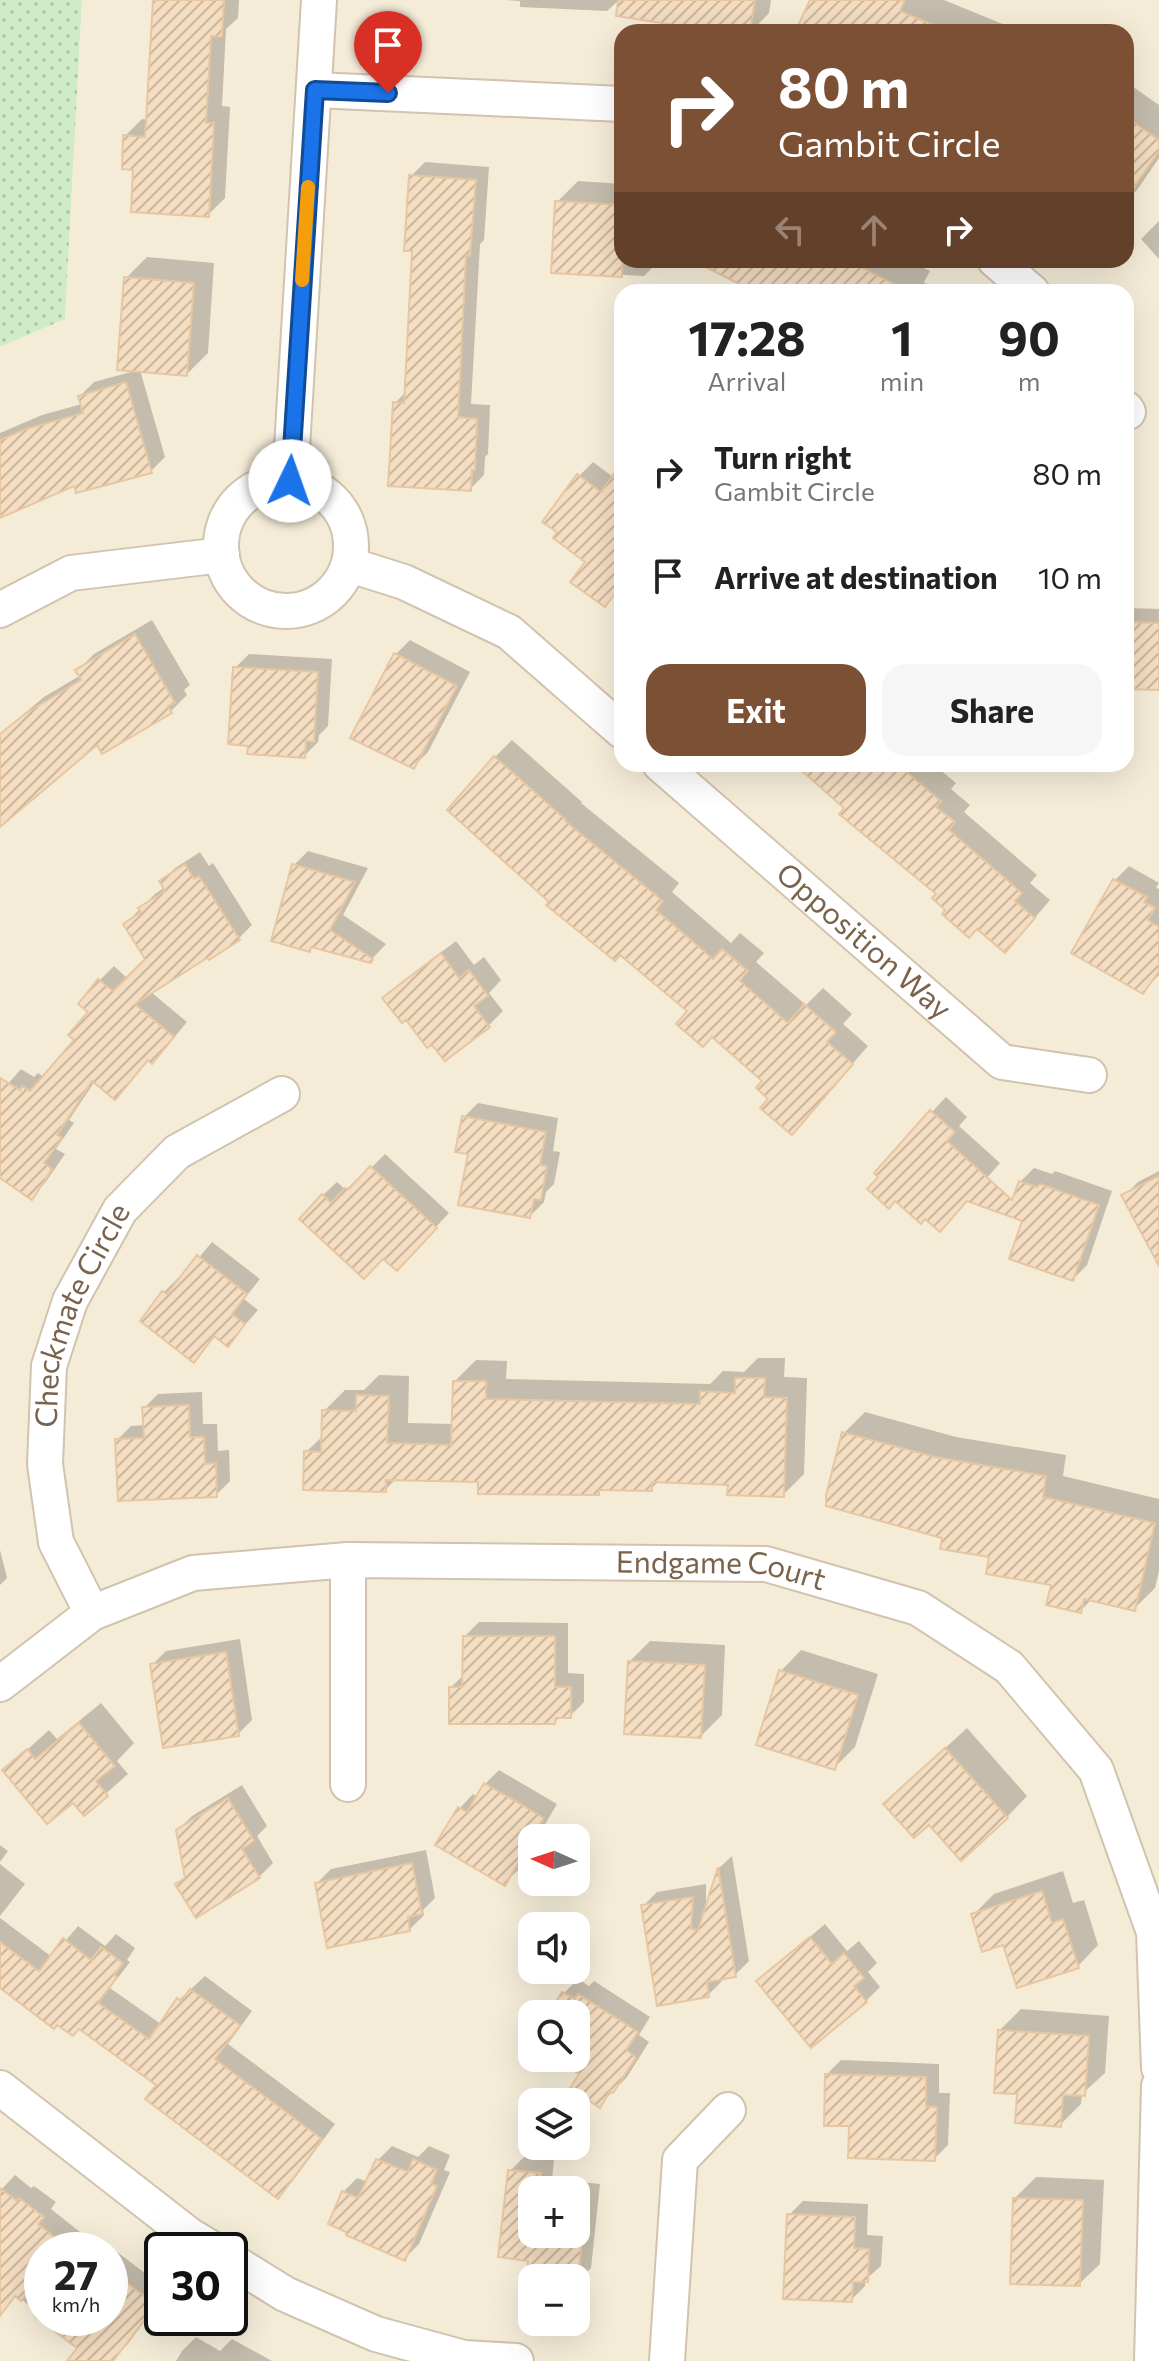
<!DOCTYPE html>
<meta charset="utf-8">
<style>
:root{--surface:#fff;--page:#f6f6f6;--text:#222;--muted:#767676;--accent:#7c5035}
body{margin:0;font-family:Commissioner,sans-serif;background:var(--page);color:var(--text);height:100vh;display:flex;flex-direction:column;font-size:30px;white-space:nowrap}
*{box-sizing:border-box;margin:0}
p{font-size:26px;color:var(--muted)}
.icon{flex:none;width:44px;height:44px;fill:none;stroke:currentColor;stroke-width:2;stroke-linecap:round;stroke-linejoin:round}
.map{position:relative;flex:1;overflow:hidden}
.sheet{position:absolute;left:614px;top:284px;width:520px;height:488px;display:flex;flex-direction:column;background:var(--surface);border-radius:24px;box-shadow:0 8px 32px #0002}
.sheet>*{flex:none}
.top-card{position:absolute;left:614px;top:24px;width:520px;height:244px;border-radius:24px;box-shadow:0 8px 32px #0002;background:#7c5035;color:#fff;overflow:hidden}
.needle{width:52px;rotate:273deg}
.buttons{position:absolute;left:518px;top:1824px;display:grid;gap:16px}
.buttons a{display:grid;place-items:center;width:72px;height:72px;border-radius:16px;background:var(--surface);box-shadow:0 8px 32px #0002;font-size:40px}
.speed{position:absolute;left:24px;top:2232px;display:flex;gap:16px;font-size:40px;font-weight:700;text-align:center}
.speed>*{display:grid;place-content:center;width:104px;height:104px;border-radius:50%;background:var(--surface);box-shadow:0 8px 32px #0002;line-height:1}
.speed small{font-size:20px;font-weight:400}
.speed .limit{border:4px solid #111;border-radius:12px;background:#fff;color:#111}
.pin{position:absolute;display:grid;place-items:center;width:68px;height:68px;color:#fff;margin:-82px -34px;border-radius:50% 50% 50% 0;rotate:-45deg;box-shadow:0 0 8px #0007}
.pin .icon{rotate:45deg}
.me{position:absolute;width:88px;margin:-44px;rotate:3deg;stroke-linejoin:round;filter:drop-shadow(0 0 6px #0008)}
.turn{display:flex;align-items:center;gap:28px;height:168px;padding:0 32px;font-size:36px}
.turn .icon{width:104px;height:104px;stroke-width:2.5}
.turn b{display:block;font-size:56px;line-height:68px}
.lanes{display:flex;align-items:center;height:76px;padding:0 32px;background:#0003;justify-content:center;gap:40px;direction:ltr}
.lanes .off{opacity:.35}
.eta{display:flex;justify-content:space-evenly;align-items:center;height:136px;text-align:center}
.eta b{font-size:48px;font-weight:700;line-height:56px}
.cta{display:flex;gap:16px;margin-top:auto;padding:16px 32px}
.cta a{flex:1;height:92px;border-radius:24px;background:var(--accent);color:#fff;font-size:32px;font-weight:700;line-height:92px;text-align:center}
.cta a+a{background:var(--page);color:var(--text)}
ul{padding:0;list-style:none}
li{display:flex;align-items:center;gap:24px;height:104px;padding:0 32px}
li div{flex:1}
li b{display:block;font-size:30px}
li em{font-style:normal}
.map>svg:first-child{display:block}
</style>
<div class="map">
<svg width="1159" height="2361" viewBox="0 0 1159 2361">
<defs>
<pattern id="park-dots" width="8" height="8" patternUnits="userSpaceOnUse" patternTransform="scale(2)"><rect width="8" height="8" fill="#d0ecc7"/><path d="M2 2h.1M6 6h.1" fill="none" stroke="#aec3a4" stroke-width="1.8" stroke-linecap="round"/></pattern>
<pattern id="building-hatch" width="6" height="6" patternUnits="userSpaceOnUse" patternTransform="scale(2)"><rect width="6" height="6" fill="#f4ddc1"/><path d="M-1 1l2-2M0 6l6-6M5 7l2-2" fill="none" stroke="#cbb79f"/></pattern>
</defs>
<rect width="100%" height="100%" fill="#fdf9ea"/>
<path fill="#f5ecd8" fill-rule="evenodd" d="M82,0H1159V2361H0V347L65,319ZM622,32H1126V260H622ZM622,292H1126V764H622ZM532,1838H576V1882H532ZM532,1926H576V1970H532ZM532,2014H576V2058H532ZM532,2102H576V2146H532ZM532,2190H576V2234H532ZM42,2250H110V2318H42ZM162,2250H230V2318H162ZM532,2278H576V2322H532Z"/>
<path fill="url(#park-dots)" d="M0,0H82L65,319L0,347Z"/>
<path fill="#0003" fill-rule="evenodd" d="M155,0H239L238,18L226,29L222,106L230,107L225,198L208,215L136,168L125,136L142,119L148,120Z
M506,0H619L607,11L520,7V1Z
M663,0H771L769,13L751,32H733Z
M812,0H944L1022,32H813Z
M1126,82L1159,105V158L1137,190L1126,201Z
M425,162L489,167L484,240L480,244L471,404L490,405L488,454L485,457L484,475L470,489L395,403L406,392L414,250L411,176Z
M578,181L622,184V260H660L644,276L553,271L557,202Z
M1159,221V259L1141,239Z
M147,257L214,263L208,353L187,374L140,370L165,457L151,471L75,483L18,508L13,513L0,518V433L42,415L82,404L80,396L94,382L138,370L126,278Z
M696,260H907L930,271L924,282L936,292H759Z
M593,462L613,477L622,469V600L615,594L605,605L588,561L579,476Z
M1126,608L1159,609V688L1126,687Z
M152,620L190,685L184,690L187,695L171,711L98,742L0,825V734L44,697L81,675L78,670L94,654Z
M410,640L470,672L428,752L414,766L396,654Z
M249,654L332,659L328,726L319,735L318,742L304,756L235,668Z
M512,740L582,802L581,803L679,883L672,892L731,943L740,933L764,953L756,962L806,1005L823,988L852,1014L843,1024L868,1046L792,1133L771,1098L765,1081L689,1011L621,953L552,901L495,757Z
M797,764H933L956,783L951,789L970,805L964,812L1037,875L1030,883L1050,900L1022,933L978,926L948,910L939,894L847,808Z
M308,851L368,868L343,915L386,944L370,961L314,945L309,950L294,865Z
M200,852L209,866L213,863L252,925L238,939L151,992L187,1022L166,1047L152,1061L149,1059L115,1098L95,1081L69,1120L74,1123L56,1149L65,1154L45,1183L31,1197L0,1176V1093L21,1069L34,1077L38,1073L44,1077L76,1039L90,1012L81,1004L100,980L114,966L128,979L148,959L125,924L155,894L165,887L161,882L175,868Z
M1129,866L1159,883L1156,888L1159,889V975L1143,992L1074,953L1115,880Z
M456,941L474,965L484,957L501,980L489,993L503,1011L489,1025L446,1058L385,998L399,984Z
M946,1097L967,1117L959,1126L1000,1163L954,1215L876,1172Z
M478,1103L558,1118L553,1151L560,1152L554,1184L546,1192L544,1202L530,1216L470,1152L464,1117Z
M385,1154L449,1213L397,1268L323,1195L337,1182L346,1190L361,1175L363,1176Z
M1034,1168L1052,1174L1055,1171L1112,1191L1087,1265L1073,1279L1025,1219L1020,1182Z
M1159,1171V1258L1124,1196L1138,1182Z
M212,1242L260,1279L244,1299L258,1310L228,1344L216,1335L194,1360L164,1292L178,1278L180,1280Z
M758,1358H785L784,1377L807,1378L804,1474L783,1495L730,1483L660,1480L651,1489L603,1488L598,1493L480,1480L397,1478L385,1490L306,1452L324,1435V1411L345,1390H364L379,1375L409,1376L408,1423L453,1424L455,1381L476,1360L507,1361L506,1379L710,1384L723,1371L744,1372Z
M202,1392L203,1424H217L218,1451L229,1450L230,1481L216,1495L117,1440L131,1426L145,1425L144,1408L158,1394Z
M865,1412L956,1437L1066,1455L1063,1476L1159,1499V1571L1155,1588L1134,1609L1092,1599L1080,1611L1053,1583L944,1536L844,1433Z
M0,1550L7,1578L0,1585Z
M479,1622L568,1623V1673L584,1674V1702L570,1716H561L555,1722L451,1687L465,1674V1636Z
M240,1639L252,1720L238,1734L152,1665L166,1651Z
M650,1641L725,1645L722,1715L701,1736L629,1662Z
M801,1650L878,1674L855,1747L834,1768L781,1671Z
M101,1703L134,1743L117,1761L128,1774L84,1813L74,1800L5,1770L49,1730L57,1739Z
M967,1728L1027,1796L1007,1817L907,1783Z
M499,1770L557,1804L537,1838H532V1847L519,1869L505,1883L460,1808L473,1794L478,1797L485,1784Z
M242,1785L267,1826L257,1836L273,1863L259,1877L197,1915L178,1885L186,1876L178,1830L192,1816Z
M0,1845L8,1851L0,1862Z
M426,1850L435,1898L423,1910L424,1915L410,1929L317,1883L331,1869Z
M732,1856L749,1961L735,1975L722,1977V1981L708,1995L643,1906L657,1892L706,1884V1911L719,1868Z
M0,1864L25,1884L0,1916Z
M1063,1871L1073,1903L1084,1900L1098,1945L1078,1966L1004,1942L973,1915L994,1894Z
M0,1918L52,1957L78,1926L105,1946L116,1934L135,1948L127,1960L130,1962L110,1988L161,2024L179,2000L205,1976L252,2011L228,2044L335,2124L292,2182L278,2196L159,2084L80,2027L0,1986Z
M825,1924L847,1951L859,1941L877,1963L868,1972L880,1987L866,2001L758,1981Z
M578,1979L589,1986L594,1981L650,2017L639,2035L649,2042L627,2077L600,2105L582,2073L557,2058H576V2014H551L564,1993Z
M1021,2009L1109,2016L1105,2073L1082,2094L1081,2104L1060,2125L1020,2092L1000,2030Z
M841,2060L939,2064V2093H950L948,2145L934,2159L851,2124L827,2074Z
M392,2146L418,2157L429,2146L450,2155L444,2170L450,2172L419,2244L405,2258L343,2192L357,2178L368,2182L378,2160Z
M524,2157L554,2160L552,2179L600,2184L591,2268L577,2282L576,2278H536L510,2171ZM532,2190H576V2234H532Z
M15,2175L31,2188L34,2186L56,2202L51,2209L99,2247L104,2242L162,2286V2298L128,2344L114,2357L103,2361H90L80,2348L45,2318H110V2250H42V2316L0,2282V2191Z
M1036,2177L1104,2180L1100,2264L1079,2284L1015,2198Z
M803,2201L868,2204L867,2235L883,2236L881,2266L865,2280V2286L851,2300L789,2215Z
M196,2337L220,2351L232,2339L272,2361H176L182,2351Z"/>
<path fill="url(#building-hatch)" stroke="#e7c7a1" stroke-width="2" d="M153,0H224L222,37L211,36L206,123H214L209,217L131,212L133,170L122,169L123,135L145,137Z
M618,0H755L750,32H720L616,16Z
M810,0H905L900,11L950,32H795Z
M1126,117L1159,140V151L1126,199Z
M409,175L476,180L470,256L466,255L458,417L477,419L475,470H472L471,491L388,486L393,402L404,403L412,251H404Z
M555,201L622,205V277L551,273Z
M692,260H847L909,292H755Z
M124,277L194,283L187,376L117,370Z
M126,382L152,473L76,493L74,486L0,518V440L26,429L83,413L78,396Z
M622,462V584L605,607L570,582L585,562L553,538L557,532L542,522L577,474L601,492Z
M1126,622L1159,623V690L1126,689Z
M135,634L175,703L168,706L172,713L102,754L97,745L0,827V734L26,713L81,680L75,670Z
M394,653L457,686L414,769L350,738Z
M233,667L318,672L314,742L306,741L305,758L247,754L248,746L228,744Z
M494,756L566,820L565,821L663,901L656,910L713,959L722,949L748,971L740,981L788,1023L804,1004L836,1032L827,1042L853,1064L792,1135L760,1108L768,1099L756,1088L762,1081L712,1037L703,1047L676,1024L687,1011L620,955L615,961L546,905L549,902L447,810Z
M794,764H897L941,801L936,807L955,822L949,830L1022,893L1015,901L1035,918L1005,953L977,929L969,938L942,914L945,910L932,898L936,894L839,814L844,808Z
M185,864L194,879L199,876L240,940L209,960L207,958L135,1004L174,1037L152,1064L148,1060L115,1100L92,1081L57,1135L62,1138L44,1163L52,1169L32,1200L0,1178V1078L20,1090L22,1086L30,1091L74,1040L68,1035L88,1012L78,1004L98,979L113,991L145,959L123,924L141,912L138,908L165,891L159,881Z
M292,864L355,882L330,930L373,959L371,963L311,947L310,952L271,941Z
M1113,879L1147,897L1144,902L1155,908L1148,920L1159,927V971L1143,994L1071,953Z
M441,953L459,978L469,970L488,996L474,1006L490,1027L445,1061L432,1045L427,1048L406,1020L402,1023L382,998Z
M930,1110L955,1132L947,1141L1012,1200L1019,1181L1037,1187L1040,1184L1099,1205L1073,1281L1009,1259L1022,1221L967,1201L940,1232L925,1219L921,1224L895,1201L889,1209L867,1189L878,1177L874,1173Z
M462,1116L546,1132L540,1165L547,1166L541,1200L534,1199L530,1218L458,1205L468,1154L455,1152Z
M370,1166L437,1228L397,1271L383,1259L364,1279L299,1219L322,1194L331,1203L345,1188L349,1189Z
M1159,1176V1266L1121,1195Z
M197,1255L247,1294L232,1314L245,1324L228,1347L214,1336L194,1363L140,1321L162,1291L167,1294Z
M735,1378H765L764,1397L787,1398L784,1497L727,1495L728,1485L652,1482V1491L599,1490V1495L478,1494V1482L386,1480V1492L303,1490L304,1451L321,1452L322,1410L356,1411V1395L389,1396L387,1443L451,1445L453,1381H486V1399L700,1404V1391L735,1393Z
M189,1405L190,1437H204L205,1464L216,1463L217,1497L118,1501L115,1439L144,1438L142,1407Z
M842,1432L935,1457L1046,1476L1043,1497L1155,1523L1135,1611L1084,1599L1081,1613L1046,1605L1051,1585L986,1574L989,1557L940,1549L942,1538L826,1506V1495Z
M463,1636H555V1687H571V1718H556L555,1724H449V1687H462Z
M226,1652L239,1736L163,1748L150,1664Z
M628,1661L705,1665L701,1738L624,1734Z
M779,1670L858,1695L835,1770L756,1745Z
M79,1723L115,1766L96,1781L108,1796L84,1816L73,1803L47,1824L2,1770L27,1749L35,1759Z
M945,1748L1008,1818L961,1861L929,1825L914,1838L883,1804Z
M484,1783L544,1818L505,1886L435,1845L458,1807L467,1812Z
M228,1798L254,1841L242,1849L260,1878L196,1918L175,1884L185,1878L176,1830Z
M412,1863L422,1914L408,1917L410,1931L327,1948L315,1883Z
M718,1867L736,1977L707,1982L709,1997L657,2006L641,1905L693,1897L691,1929L698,1930Z
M1042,1891L1052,1923L1063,1919L1079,1968L1017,1988L1003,1945L982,1952L971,1914Z
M810,1937L832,1964L844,1953L864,1978L854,1986L867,2002L811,2048L756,1981Z
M63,1938L91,1960L101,1947L123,1963L114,1975L117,1977L98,2003L149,2039L177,1998L181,2001L190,1989L240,2025L215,2059L322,2139L278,2199L145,2099L156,2085L79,2029L73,2036L57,2025L54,2029L0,1988V1942L39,1971Z
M562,1992L575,1999L578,1994L638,2032L626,2050L636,2057L613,2093L610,2091L600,2108L570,2088L579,2074L553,2058H576V2014H548Z
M998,2030L1089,2036L1085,2096L1063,2095L1061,2127L1015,2123L1017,2094L994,2093Z
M825,2074L926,2077V2106L937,2107L935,2161L848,2158L849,2126H824Z
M376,2159L408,2172L413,2159L437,2170L431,2184L437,2186L405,2261L346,2235V2232L328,2224L342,2191L358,2198Z
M508,2170L541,2173L539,2190H532V2234H576V2196L587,2197L578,2278H534L527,2276L528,2261L498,2257Z
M0,2188L17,2201L19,2198L44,2217L38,2224L71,2250H42V2273L21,2301L15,2296L0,2316Z
M1013,2198L1083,2200L1080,2286L1010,2284Z
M787,2214L855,2217L854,2248L869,2249L868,2282H853L852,2302L783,2299Z
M110,2270L156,2305L113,2361H67L77,2348L37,2318H110Z"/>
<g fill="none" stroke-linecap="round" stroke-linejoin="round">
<g stroke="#d1c3ae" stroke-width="38">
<g id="street">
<path d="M315,90L622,104"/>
<path d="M995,260L1032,292"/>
<path d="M1126,409L1128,412"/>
<path d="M290,481L319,0"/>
<circle cx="286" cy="546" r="65"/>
<path d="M350,565L404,582L509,632L622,731"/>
<path d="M0,610L71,573L222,555"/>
<path id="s1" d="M660,764L1002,1062L1089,1075"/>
<path id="s2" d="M92,1613L56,1542L45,1464L49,1366L70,1301L120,1210L177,1152L282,1094"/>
<path id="s3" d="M0,1684L92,1613L193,1573L348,1560L766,1564L918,1608L1009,1667L1096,1770L1154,1932L1159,2068"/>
<path d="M348,1784V1560"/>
<path d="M0,2088L189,2235L214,2250"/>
<path d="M230,2260L285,2294L376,2334L464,2358L516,2361"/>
<path d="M667,2361L680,2160L728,2110"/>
<path d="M1152,2361L1159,2086"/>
</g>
</g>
<use href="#street" stroke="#fff" stroke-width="34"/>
</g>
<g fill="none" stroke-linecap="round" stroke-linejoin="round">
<g stroke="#114b97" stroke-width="20">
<path id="route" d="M290,481L315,90L388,93"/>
</g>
<use href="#route" stroke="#1a73e8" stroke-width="14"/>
<path stroke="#f59e0b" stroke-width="14" d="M302,280L308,187"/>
</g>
<g text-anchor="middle" stroke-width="6" stroke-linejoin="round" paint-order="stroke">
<g font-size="30" fill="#7a634c" stroke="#fffcf2">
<text dy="10" stroke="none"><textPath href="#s1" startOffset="270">Opposition Way</textPath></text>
<text dy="10" stroke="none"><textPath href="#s2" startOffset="314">Checkmate Circle</textPath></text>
<text dy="10" stroke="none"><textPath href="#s3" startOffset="754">Endgame Court</textPath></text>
</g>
</g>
</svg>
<div class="buttons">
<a><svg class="needle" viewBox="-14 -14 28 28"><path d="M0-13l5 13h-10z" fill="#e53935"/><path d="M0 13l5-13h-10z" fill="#767676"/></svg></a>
<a><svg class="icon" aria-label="sound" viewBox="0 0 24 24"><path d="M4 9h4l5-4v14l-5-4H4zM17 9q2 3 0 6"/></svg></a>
<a><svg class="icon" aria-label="search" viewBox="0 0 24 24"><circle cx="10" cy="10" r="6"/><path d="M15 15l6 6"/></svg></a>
<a><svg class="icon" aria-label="layers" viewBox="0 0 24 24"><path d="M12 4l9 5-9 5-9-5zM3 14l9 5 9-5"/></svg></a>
<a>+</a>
<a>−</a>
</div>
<div class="speed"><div>27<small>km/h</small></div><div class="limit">30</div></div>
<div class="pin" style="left:388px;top:93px;background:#d93025"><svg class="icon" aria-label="arrive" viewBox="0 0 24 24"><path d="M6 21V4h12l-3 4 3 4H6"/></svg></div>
<svg class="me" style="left:290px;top:481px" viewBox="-20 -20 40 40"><circle r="19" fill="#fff"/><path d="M0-13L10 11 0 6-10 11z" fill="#1a73e8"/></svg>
<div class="top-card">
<div class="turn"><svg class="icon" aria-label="right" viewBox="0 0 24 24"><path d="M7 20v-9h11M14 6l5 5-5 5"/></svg><div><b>80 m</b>Gambit Circle</div></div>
<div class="lanes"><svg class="icon off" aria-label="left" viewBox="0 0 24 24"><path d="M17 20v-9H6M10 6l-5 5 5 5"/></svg><svg class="icon off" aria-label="ahead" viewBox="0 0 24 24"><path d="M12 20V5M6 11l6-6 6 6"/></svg><svg class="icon" aria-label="right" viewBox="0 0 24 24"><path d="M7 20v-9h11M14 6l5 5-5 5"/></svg></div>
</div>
<section class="sheet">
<div class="eta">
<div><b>17:28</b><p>Arrival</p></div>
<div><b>1</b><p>min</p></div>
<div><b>90</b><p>m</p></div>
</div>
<ul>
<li><svg class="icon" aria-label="right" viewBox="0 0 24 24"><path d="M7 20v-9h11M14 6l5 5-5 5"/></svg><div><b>Turn right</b><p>Gambit Circle</p></div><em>80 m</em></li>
<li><svg class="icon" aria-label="arrive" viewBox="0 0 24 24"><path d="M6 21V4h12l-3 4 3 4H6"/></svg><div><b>Arrive at destination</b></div><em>10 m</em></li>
</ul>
<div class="cta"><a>Exit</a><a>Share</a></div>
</section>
</div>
